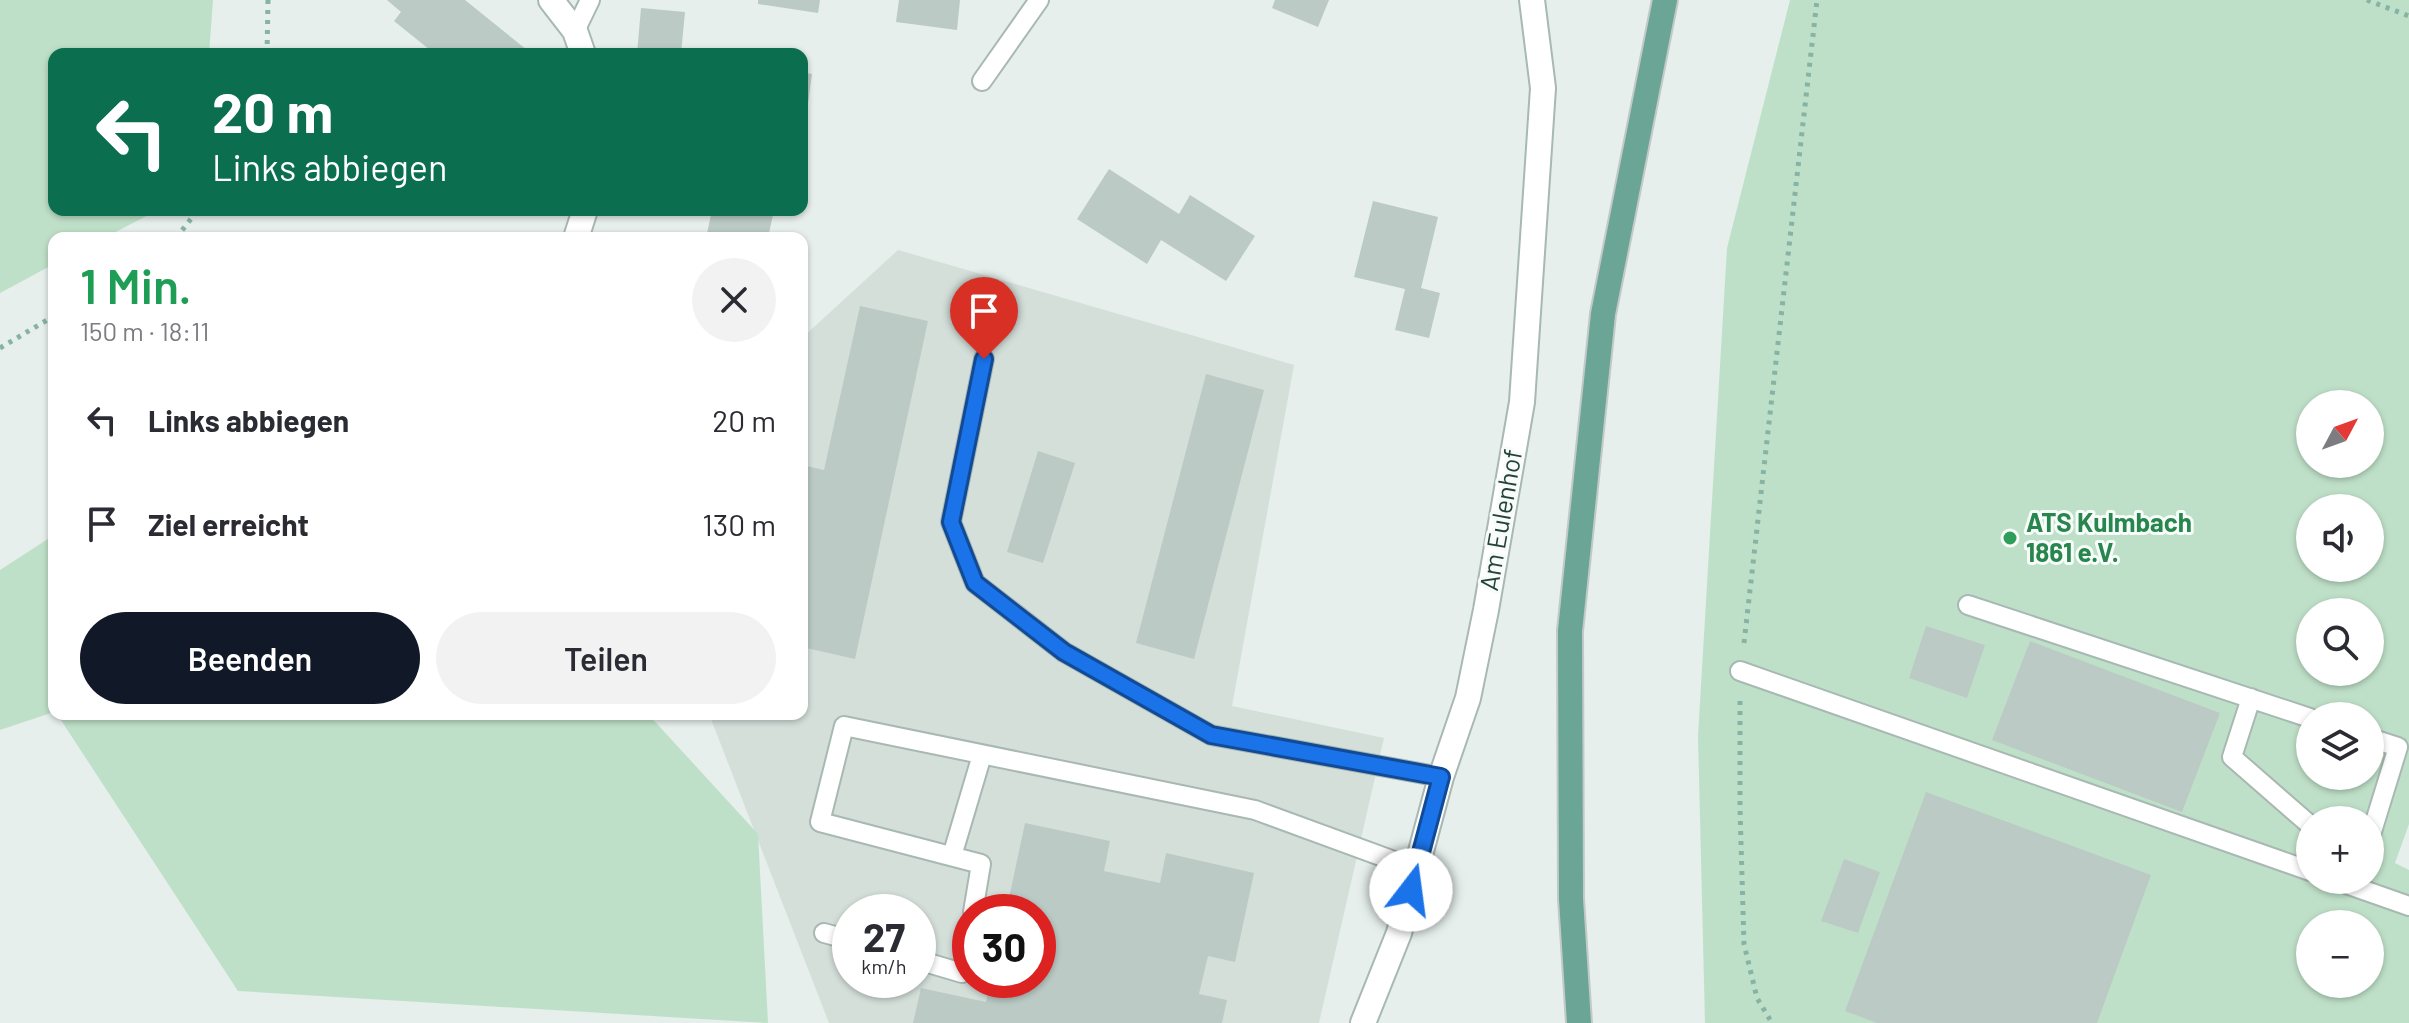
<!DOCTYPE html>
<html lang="de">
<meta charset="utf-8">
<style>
:root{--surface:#fff;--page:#f2f2f3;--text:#2b2b33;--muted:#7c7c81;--accent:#111827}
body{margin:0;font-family:Barlow,sans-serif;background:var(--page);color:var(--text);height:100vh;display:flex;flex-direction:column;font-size:30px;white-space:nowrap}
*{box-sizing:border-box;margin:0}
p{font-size:26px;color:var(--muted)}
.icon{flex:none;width:44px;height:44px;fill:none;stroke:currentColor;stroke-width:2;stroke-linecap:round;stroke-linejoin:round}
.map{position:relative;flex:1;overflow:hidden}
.sheet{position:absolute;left:48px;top:232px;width:760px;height:488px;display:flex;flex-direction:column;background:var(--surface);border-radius:16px;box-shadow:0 2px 6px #0004}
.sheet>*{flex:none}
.hud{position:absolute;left:48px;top:48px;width:760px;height:168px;border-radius:16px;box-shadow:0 2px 6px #0004;background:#0b6e4f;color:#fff;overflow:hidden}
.needle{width:52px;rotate:49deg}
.tools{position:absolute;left:2296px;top:390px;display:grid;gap:16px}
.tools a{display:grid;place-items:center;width:88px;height:88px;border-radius:50%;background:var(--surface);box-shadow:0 2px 6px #0004;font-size:40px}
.speed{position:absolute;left:832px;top:894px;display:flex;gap:16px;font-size:40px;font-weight:700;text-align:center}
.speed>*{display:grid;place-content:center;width:104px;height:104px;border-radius:50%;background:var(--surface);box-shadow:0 2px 6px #0004;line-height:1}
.speed small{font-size:20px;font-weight:400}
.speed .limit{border:12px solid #d22;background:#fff;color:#111}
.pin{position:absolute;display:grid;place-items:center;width:68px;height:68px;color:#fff;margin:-82px -34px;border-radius:50% 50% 50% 0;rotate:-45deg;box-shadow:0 0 8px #0007}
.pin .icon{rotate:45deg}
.me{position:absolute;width:88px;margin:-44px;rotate:15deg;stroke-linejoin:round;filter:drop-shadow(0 0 6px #0008)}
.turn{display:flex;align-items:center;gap:28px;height:168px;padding:0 32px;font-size:36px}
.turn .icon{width:104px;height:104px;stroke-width:2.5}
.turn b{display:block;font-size:56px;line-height:68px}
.round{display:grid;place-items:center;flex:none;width:84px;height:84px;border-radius:42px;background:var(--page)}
.head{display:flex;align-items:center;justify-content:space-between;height:136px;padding:0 32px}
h1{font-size:48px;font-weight:600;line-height:60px;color:#1e9e55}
.primary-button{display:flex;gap:16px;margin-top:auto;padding:16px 32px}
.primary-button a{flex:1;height:92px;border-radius:48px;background:var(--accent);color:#fff;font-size:32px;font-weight:600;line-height:92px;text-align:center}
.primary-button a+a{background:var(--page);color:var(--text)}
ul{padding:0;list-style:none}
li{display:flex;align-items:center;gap:24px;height:104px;padding:0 32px}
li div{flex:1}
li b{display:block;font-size:30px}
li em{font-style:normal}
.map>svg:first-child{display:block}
</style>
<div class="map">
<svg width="2409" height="1023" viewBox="0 0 2409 1023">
<rect width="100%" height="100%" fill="#e6efeb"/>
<path fill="#d4dfda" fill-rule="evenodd" d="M898,250L1294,365L1232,706L1384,738L1319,1023H829L709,714H802V338ZM850,912H918V980H850ZM970,912H1038V980H970Z"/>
<path fill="#bfe0c8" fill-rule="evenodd" d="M0,0H213L209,54H54V210H158L104,238H54V264L0,293Z
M1790,0H2409V824L2395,863L2409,870V1023H1705L1698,736L1727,248ZM2310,404H2370V464H2310ZM2310,508H2370V568H2310ZM2310,612H2370V672H2310ZM2310,716H2370V776H2310ZM2310,820H2370V880H2310ZM2310,924H2370V984H2310Z
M54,535V712L0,730V570Z
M57,714H648L758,834L768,1023L238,991Z"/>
<path fill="#bbcac4" d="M387,0H465L532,54H435L394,21L401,12Z
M758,0H820L818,13L758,4Z
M899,0H960L957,30L896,22Z
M1275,0H1329L1318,27L1272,8Z
M641,8L685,12L681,54H637Z
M802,72L812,74L804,133H802Z
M1109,169L1179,214L1190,195L1255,236L1226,281L1161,240L1147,264L1077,219Z
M1373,201L1438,217L1421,288L1440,293L1429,338L1395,330L1405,289L1354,277Z
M712,210H774L768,238H706Z
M860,306L928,321L855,659L802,647V465L824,470Z
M1206,374L1264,390L1194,659L1136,643Z
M1038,451L1075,463L1043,563L1007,552Z
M1926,626L1985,645L1967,698L1909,678Z
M2030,641L2220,713L2182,812L1992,740Z
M1926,792L2151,875L2097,1023H1877L1845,1011Z
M1025,823L1110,841L1104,871L1160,883L1166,853L1254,873L1235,962L1208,956L1199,994L1227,1000L1222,1023H913L921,988L986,1002L991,980H1038V934L1040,924H1038V912H1006Z
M1844,859L1880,872L1858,933L1821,921Z"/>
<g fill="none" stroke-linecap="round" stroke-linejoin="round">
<g stroke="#a8b8b2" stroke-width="22">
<path id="service" d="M575,31L590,0
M982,81L1039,0
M984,359L951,522L975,583L1064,652L1211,735L1441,777
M1968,605L2310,718
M1740,671L2310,871
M2251,698L2232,757L2310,825
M2370,738L2398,747L2370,838
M952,856L982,755
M2335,880L2409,906
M973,912L981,864L820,822L844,726L1255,810L1416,869
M824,933L850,940
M918,960L962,973L970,928"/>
</g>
<g stroke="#a8b8b2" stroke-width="28">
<path id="minor" d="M551,0L575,31L583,54
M576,238L585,210
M1363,1023L1399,933L1441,777L1468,698L1486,610L1522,402L1543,88L1532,0"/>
</g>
<g stroke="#c2cac8" stroke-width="28">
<path id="primary" d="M1579,1023L1571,899L1570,631L1603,314L1665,0"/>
</g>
<path stroke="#86b3a5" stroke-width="5" stroke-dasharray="4 6" stroke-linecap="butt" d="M2367,0L2409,16
M267,54L268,0
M176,238L198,210
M0,348L54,316
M1744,643L1817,0
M1740,701V809L1744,944L1757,998L1772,1023"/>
<use href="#service" stroke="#fff" stroke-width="18"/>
<use href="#minor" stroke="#fff" stroke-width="24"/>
<use href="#primary" stroke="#6aa596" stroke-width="24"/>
</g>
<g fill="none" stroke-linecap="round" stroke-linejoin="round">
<g stroke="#114b97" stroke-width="20">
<path id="route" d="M984,359L951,522L975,583L1064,652L1211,735L1441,777L1411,890"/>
</g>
<use href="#route" stroke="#1a73e8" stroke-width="14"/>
</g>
<circle fill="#2e9e5b" stroke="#f7fbf9" stroke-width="3" cx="2010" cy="538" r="8"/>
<g text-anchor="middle" stroke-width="6" stroke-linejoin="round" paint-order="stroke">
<g font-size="26" fill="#24423a" stroke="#f7fbf9">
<text transform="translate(1501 520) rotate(-80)" y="9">Am Eulenhof</text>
</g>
<g font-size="26" font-weight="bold" fill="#27864d" stroke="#f7fbf9" text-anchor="start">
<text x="2026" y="532">ATS Kulmbach<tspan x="2026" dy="30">1861 e.V.</tspan></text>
</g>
</g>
</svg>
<div class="tools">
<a><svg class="needle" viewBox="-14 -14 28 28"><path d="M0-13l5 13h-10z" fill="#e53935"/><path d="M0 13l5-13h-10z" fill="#7c7c81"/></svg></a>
<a><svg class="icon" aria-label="sound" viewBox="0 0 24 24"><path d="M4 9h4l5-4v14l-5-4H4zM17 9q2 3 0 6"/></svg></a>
<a><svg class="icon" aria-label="search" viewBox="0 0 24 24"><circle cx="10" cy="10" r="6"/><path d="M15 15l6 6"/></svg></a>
<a><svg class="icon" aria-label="layers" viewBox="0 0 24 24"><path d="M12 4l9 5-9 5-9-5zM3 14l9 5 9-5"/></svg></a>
<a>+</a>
<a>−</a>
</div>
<div class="speed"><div>27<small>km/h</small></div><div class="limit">30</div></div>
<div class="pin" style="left:984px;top:359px;background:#d93025"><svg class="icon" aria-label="arrive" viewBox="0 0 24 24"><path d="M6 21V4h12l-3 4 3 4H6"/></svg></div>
<svg class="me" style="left:1411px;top:890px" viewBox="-20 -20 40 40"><circle r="19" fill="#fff"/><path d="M0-13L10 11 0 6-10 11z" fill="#1a73e8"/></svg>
<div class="hud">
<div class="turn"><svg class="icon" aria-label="left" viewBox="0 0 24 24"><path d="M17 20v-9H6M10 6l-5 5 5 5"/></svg><div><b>20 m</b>Links abbiegen</div></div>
</div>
<section class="sheet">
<div class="head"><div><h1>1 Min.</h1><p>150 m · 18:11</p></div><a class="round"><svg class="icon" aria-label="close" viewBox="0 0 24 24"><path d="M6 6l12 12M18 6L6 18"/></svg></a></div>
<ul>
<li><svg class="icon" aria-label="left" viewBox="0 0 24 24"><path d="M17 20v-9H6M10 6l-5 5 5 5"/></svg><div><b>Links abbiegen</b></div><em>20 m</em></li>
<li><svg class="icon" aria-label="arrive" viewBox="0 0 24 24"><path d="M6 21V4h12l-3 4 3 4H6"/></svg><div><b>Ziel erreicht</b></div><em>130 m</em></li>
</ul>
<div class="primary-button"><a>Beenden</a><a>Teilen</a></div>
</section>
</div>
